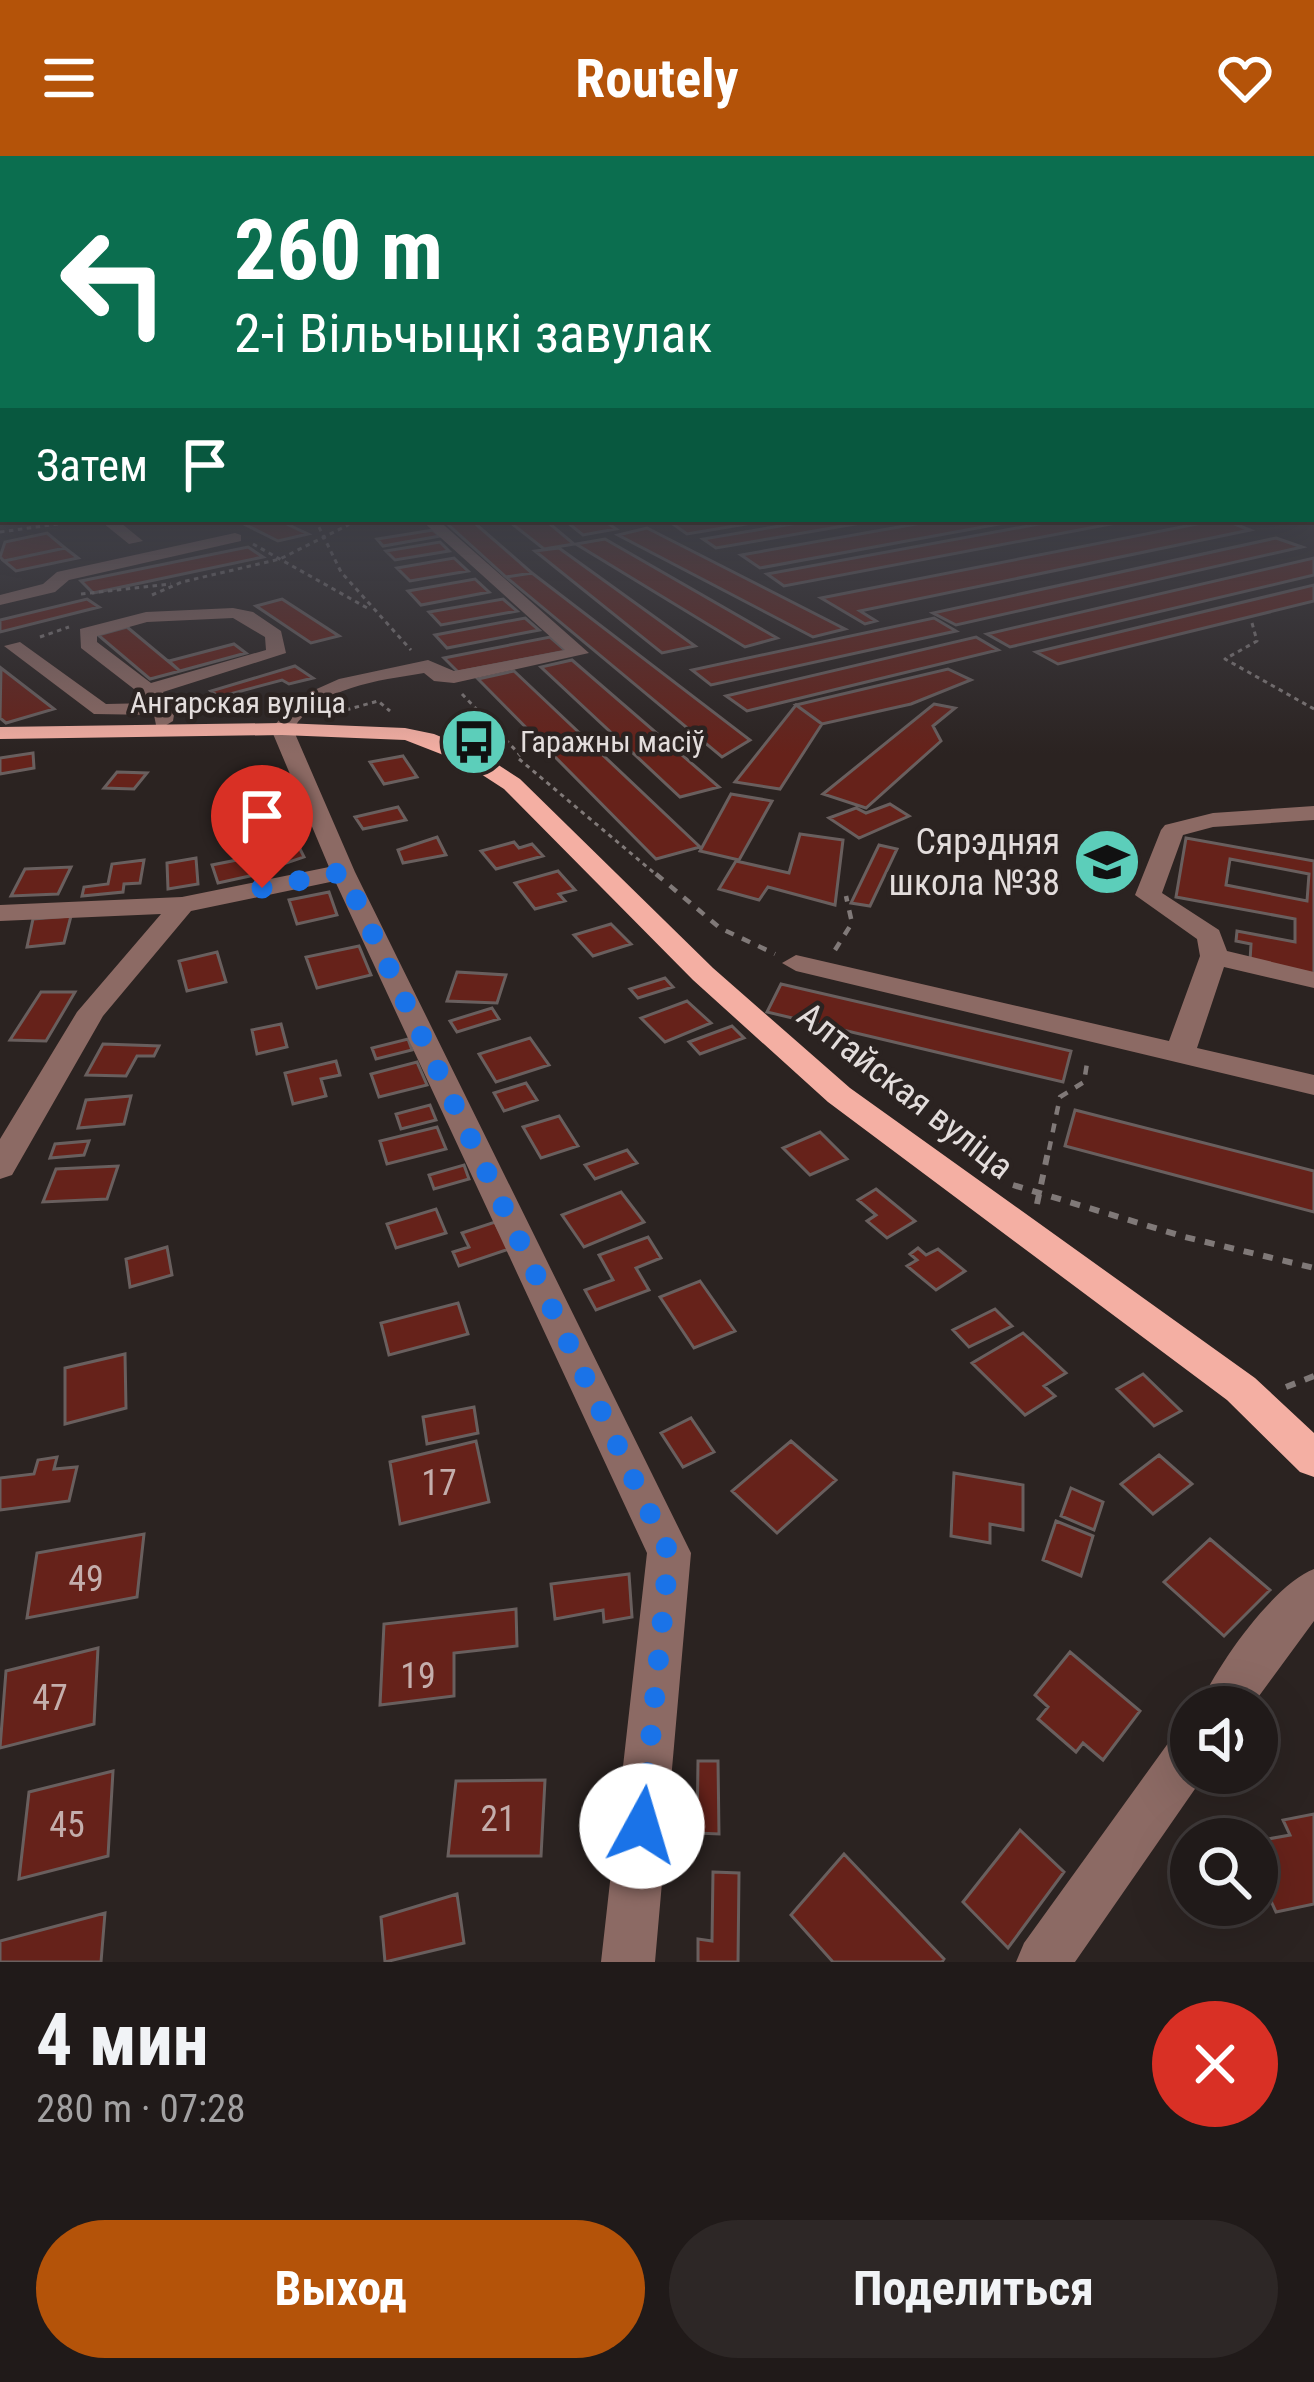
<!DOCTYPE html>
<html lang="ru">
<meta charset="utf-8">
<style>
:root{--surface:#201a19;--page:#2d2726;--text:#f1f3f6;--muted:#a2a1a2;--line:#3d3838;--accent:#b45309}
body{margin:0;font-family:"Roboto Condensed",sans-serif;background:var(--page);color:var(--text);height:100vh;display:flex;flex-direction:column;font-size:45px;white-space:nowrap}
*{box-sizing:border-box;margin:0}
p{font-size:39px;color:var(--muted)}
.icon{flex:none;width:66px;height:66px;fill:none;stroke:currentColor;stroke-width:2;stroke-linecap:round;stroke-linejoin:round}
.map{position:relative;height:1806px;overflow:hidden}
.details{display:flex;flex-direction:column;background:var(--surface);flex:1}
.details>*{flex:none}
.hud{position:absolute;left:0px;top:0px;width:1314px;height:366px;box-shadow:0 12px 48px #0002,0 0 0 3px var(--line);background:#0b6e4f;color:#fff;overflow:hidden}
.tools{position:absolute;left:1170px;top:1530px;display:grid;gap:24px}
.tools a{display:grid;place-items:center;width:108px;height:108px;border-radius:50%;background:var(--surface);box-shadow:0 12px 48px #0002,0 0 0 3px var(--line);font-size:60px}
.pin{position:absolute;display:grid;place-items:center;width:102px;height:102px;color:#fff;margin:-123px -51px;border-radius:50% 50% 50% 0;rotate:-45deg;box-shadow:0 0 12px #0007}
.pin .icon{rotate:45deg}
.me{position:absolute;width:132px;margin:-66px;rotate:6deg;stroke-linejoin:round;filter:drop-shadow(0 0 9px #0008)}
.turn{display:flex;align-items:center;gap:42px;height:252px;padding:0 36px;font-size:54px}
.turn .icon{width:156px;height:156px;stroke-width:2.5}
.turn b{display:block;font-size:84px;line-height:102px}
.then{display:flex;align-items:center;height:114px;padding:0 36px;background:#0003;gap:24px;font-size:45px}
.round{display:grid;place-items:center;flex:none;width:126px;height:126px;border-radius:63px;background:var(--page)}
.overview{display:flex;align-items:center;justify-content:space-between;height:204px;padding:0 36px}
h1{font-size:72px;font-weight:700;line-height:90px}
.action{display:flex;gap:24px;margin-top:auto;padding:24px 36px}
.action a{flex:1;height:138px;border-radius:72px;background:var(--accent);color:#fff;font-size:48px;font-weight:700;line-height:138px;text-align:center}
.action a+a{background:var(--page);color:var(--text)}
header{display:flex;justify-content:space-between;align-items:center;height:156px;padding:0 36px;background:var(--accent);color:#fff;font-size:54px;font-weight:700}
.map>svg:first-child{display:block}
</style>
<header><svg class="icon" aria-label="menu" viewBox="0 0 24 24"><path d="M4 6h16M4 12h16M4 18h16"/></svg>Routely<svg class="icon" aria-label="heart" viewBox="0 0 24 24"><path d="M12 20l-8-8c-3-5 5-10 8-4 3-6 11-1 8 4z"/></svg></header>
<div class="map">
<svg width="1314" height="1806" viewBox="0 0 1314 1806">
<rect width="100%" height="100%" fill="#2b2321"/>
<path fill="#66221a" stroke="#695f5e" stroke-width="3" fill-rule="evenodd" d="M276,363L308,378L278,385L234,363Z
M442,363H470L532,417L506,421Z
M506,363H544L574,388L544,393Z
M563,363H602L616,373L583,379Z
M691,363H776L687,378L670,366Z
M822,363H884L716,392L703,383Z
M944,363H1026L760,412L741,399Z
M1066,363H1137L784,430L767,418Z
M1222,363L1250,374L860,455L876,465L865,468L821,442Z
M647,372L845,473L813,481L618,379Z
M433,374L440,380L383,390L377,383Z
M47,377L65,392L4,405L0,401L5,386Z
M1276,382L1302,391L956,469L933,457Z
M605,383L777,482L745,491L576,388Z
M440,386L449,395L395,404L386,395Z
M248,391L263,401L93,437L81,425Z
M65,392L78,402L16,415L4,405Z
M559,392L695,490L662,497L535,395Z
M454,402L468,415L410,425L397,412Z
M1314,402V419L1010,491L987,478Z
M532,417L750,584L722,601L506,421Z
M475,423L489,436L421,449L408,435Z
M1314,429V445L1058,508L1036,496Z
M87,443L99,451L0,476V464Z
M282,443L339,480L311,487L256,450Z
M503,443L517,455L441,469L429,456Z
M525,462L539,474L447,492L435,479Z
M934,462L956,475L711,529L692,514Z
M127,471L180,515L150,523L98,479Z
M550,481L566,495L458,516L444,502Z
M976,481L998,494L747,555L726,540Z
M234,488L246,497L180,515L169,505Z
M572,504L719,631L680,641L541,511Z
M295,510L313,522L289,528L282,524L219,541L211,535Z
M1,512L54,553L6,567L0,562Z
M948,513L971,524L911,548L822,568L796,549Z
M514,515L700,691L656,703L478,523Z
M934,548L955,552L933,570L941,585L866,652L823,638Z
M796,549L822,568L780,633L735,626Z
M33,597L34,612L0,618V602Z
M403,600L417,621L384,628L370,606Z
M117,616L147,617L134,633L104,632Z
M731,638L772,645L739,704L700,695Z
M276,645L285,663L252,670L244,652Z
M890,648L909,660L859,682L829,662L856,652L866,657Z
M398,651L406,664L363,673L355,661Z
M800,678L843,684L835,749L768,731L759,744L719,733L736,705L789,717Z
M437,681L446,699L403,707L398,694Z
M1186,682L1314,705V818L1250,805L1251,788L1236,785L1237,775L1295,786V763L1176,741ZM1230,703L1309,718L1307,745L1226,729Z
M514,686L519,692L532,688L543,700L496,713L481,695Z
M298,689L304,701L269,713L262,697Z
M879,689L897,693L870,750L851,747Z
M252,701L259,718L218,727L212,709Z
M196,702L198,728L168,733L167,707Z
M144,704L140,727L124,728L123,736L82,740L84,731L108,728L112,708Z
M71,711L58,738L11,740L25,713Z
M558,715L575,734L559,738L565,745L535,753L515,727Z
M329,736L337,759L297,768L289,744Z
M71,760L64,787L27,791L33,763Z
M611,768L631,788L593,800L574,779Z
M359,790L371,819L317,832L306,801Z
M217,796L226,826L187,835L179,805Z
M457,816L506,819L497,847L447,845Z
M665,822L673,831L638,842L630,833Z
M781,828L1071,895L1063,926L767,856Z
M41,836H75L46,885L10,884Z
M687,845L711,867L665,886L641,862Z
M492,852L499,863L457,876L450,865Z
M281,868L287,891L257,898L252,874Z
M732,870L744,882L700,898L689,886Z
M530,882L549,909L496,926L479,898Z
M408,883L412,894L376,903L372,892Z
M103,888L159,890L154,900H137L126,920L86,919Z
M336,905L340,919L321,923L326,940L293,948L285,917Z
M417,906L427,929L379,941L371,918Z
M526,927L537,944L504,955L494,937Z
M131,940L124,968L78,972L86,944Z
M430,949L436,964L401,973L396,958Z
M1075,954L1314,1015V1056L1065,990Z
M559,960L578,990L541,1002L523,971Z
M437,971L446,993L387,1008L380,985Z
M820,976L847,1003L810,1019L783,992Z
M89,985L84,999L50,1002L55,988Z
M627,994L637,1007L595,1023L585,1009Z
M464,1009L469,1023L434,1033L429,1019Z
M118,1010L107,1043L43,1046L56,1013Z
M876,1033L882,1038L915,1065L887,1082L867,1065L876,1059L858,1044Z
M621,1036L644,1066L584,1091L562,1059Z
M436,1053L446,1077L396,1092L387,1068Z
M495,1066L509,1093L459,1110L453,1096L469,1091L462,1077Z
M648,1081L661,1102L636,1112L649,1134L596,1154L585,1134L613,1124L599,1099Z
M167,1091L172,1119L130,1131L126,1103Z
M918,1092L926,1099L938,1093L965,1115L936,1134L907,1110L917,1104L910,1098Z
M700,1125L735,1175L694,1192L660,1141Z
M458,1147L468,1178L389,1199L381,1167Z
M995,1153L1012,1170L969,1191L953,1174Z
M1023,1177L1066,1217L1044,1230L1055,1240L1025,1259L972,1207Z
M125,1198L126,1252L65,1268V1212Z
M1143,1218L1181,1255L1154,1270L1117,1233Z
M474,1251L478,1277L427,1288L423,1261Z
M691,1262L714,1296L683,1311L661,1277Z
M476,1285L489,1346L400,1368L390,1306Z
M791,1285L836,1324L777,1377L732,1335Z
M1159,1299L1192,1328L1153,1358L1121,1328Z
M57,1301L54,1313L77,1311L69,1345L0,1354V1322L34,1318L38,1304Z
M954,1317L1023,1329V1374L990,1368V1387L951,1380Z
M1071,1332L1103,1346L1094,1374L1061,1360Z
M1056,1365L1093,1380L1081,1420L1043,1404Z
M144,1378L137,1441L27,1462L37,1397Z
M1210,1383L1270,1434L1224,1480L1164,1426Z
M629,1418L632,1461L604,1466L603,1454L555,1463L551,1428Z
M516,1453L517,1490L454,1497V1540L380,1549L384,1468Z
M98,1492L94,1568L0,1592L6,1515Z
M1070,1496L1140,1555L1103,1604L1083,1587L1076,1596L1038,1563L1048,1551L1035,1539Z
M698,1605H718L719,1678L697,1677Z
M113,1615L108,1700L19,1723L29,1636Z
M545,1624L541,1700H448L456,1625Z
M1314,1658V1748L1276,1756L1257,1715V1685L1290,1679L1283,1664Z
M1020,1674L1064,1716L1008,1792L963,1746Z
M844,1698L944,1803L942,1806H833L791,1759Z
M713,1716L739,1717L738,1806H698V1783L712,1785Z
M457,1738L464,1787L385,1806L381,1761Z
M105,1757L101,1806H0V1785Z"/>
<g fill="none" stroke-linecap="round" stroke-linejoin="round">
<path stroke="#807978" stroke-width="3" stroke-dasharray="4.5 4.5" stroke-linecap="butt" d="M315,363L341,416L411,494
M0,376L87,364
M253,388L369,453
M81,438L171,428
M152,439L182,426L280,403L348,369L344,363
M1252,467L1257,485L1225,503L1314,553
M40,481L69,471
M462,538L524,603
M346,554L378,545L390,555
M519,603L659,721"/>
<path stroke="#807978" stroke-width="4.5" stroke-dasharray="9 9" stroke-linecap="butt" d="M656,718L720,772L775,798
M835,794L852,767L846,740
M1049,994L1060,941L1084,926L1088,901"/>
<path stroke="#807978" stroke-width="6" stroke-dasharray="10 10" stroke-linecap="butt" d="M1013,1029L1185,1081L1314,1112
M1037,1048L1049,991
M1286,1231L1314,1220"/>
<path fill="#8c6a64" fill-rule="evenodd" d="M98,363H116L143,385L129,388Z
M420,363H437L589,497L454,527L434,525L424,517C377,525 321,530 293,573L355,716L691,1397L655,1806H601L647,1397L335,725L191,755L103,860L12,1019L0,1023V983L77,856L161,758L0,765V749L182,741L329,711L271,573L301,540L339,523L428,504L454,515L565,494Z
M235,377L241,379V385L69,424L55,436L0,449V439L43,428L57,416Z
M233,452L253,456L281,475L286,497L163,536L175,553L173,565L163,571L156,569L154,559L94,558L4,490L20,486L106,548L152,547L81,492L80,473L146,456ZM233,462L265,481L266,494L151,527L97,486V480L147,466Z
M1314,650V664L1213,671L1183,679L1162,737L1219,774L1227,795L1314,816V832L1224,811L1197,892L1314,919V939L796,815L782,807L796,799L1169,885L1200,800L1197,783L1135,739L1161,674L1165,669L1213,657Z
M1314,1413V1465L1251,1551H1199C1216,1510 1273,1429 1314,1413Z
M1191,1572V1617H1206L1075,1806H1016L1024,1787L1174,1579Z"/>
<path fill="#f4afa3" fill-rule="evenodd" d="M282,567L405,572L434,578L480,597L520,623L713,812L850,932L1255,1222L1314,1277V1321L1300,1316L1227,1244L828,946L693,824L504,633L464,607L405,584L282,579L0,583V571Z"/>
</g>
<linearGradient id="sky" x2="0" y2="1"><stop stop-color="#181312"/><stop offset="0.58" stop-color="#44454e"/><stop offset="1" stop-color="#44454e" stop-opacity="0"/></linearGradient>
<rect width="1314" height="598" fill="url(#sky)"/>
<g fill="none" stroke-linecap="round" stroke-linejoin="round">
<path stroke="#1a73e8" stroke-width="21" stroke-dasharray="0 37.8" d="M262,732L343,716L669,1397L642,1670"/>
</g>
<defs>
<g id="bus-disc" transform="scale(3.45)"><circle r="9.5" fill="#5cceba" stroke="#2b2321"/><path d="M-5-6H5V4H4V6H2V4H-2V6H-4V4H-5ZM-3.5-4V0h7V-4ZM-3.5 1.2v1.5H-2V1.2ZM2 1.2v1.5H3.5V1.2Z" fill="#111"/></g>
<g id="school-disc" transform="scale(3.45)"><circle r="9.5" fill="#5cceba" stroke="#2b2321"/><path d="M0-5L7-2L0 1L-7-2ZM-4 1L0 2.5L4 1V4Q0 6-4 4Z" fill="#111"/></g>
</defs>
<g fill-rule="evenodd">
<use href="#bus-disc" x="474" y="586"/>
<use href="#school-disc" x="1107" y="706"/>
</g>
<g text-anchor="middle" stroke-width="9" stroke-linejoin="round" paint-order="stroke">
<g font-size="30" fill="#e3dddc" stroke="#2b2321">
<text x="238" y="557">Ангарская вуліца</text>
</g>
<g font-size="30" fill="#e3dddc" stroke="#2b2321" text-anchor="start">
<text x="520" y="596">Гаражны масіў</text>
</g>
<g font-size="36" fill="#e3dddc" stroke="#2b2321" text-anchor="end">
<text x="1060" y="698">Сярэдняя<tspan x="1060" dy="41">школа №38</tspan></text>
</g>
<g font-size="36" fill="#e3dddc" stroke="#2b2321">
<text transform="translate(906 934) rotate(38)" y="13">Алтайская вуліца</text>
</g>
<g font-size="36" fill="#c4aeac">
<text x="439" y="1339">17</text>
<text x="86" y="1435">49</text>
<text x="418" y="1532">19</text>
<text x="50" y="1554">47</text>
<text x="498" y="1675">21</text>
<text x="67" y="1681">45</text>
</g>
</g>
</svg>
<div class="tools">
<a><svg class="icon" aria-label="sound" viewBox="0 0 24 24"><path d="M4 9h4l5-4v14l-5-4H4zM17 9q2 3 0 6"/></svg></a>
<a><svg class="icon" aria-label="search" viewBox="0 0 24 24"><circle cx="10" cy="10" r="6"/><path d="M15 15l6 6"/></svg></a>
</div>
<div class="pin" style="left:262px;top:732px;background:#d93025"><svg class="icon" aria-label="arrive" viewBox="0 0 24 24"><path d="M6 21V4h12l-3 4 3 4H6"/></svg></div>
<svg class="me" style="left:642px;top:1670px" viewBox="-20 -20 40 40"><circle r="19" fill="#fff"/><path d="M0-13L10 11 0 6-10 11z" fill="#1a73e8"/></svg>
<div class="hud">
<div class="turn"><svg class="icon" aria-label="left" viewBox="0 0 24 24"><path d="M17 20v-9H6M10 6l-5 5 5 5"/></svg><div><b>260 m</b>2-і Вільчыцкі завулак</div></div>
<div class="then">Затем<svg class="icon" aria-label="arrive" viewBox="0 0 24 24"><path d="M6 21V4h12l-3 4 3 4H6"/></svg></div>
</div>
</div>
<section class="details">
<div class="overview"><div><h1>4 мин</h1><p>280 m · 07:28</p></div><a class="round" style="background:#d93025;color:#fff"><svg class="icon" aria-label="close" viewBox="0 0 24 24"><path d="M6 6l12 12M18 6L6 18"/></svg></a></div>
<div class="action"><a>Выход</a><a>Поделиться</a></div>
</section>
